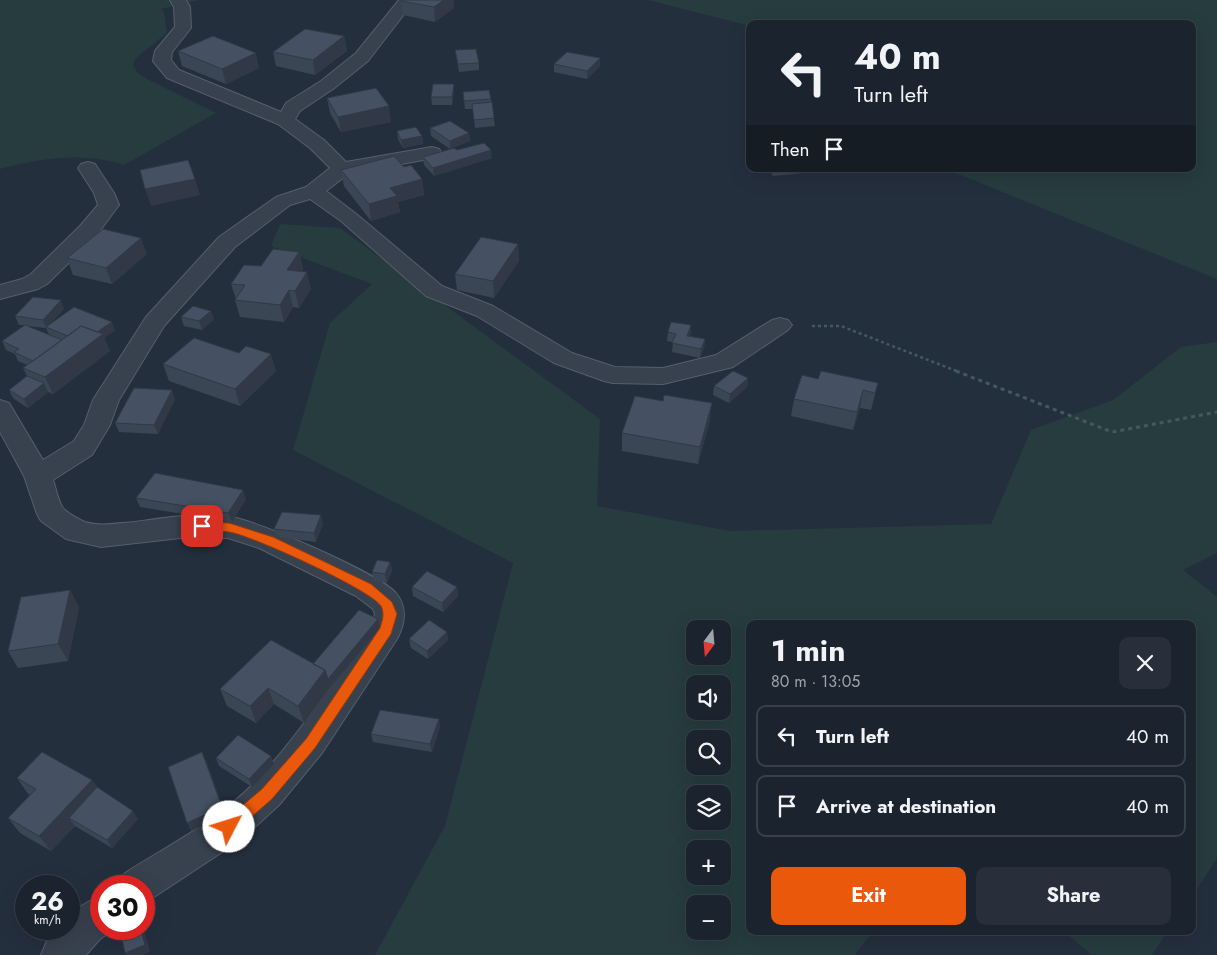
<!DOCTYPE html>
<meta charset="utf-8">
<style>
:root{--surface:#1b232e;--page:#282f3a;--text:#f1f3f6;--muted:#a0a4aa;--line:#39404a;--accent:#ea580c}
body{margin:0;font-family:Jost,sans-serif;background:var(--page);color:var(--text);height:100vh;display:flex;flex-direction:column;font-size:19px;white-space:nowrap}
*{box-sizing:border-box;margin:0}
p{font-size:16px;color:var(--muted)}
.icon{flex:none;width:28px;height:28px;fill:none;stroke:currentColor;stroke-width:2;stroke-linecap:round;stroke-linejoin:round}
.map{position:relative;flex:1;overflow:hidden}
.sheet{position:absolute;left:746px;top:620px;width:450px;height:315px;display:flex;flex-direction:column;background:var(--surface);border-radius:10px;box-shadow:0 5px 20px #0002,0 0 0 1px var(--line)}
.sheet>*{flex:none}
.banner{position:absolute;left:746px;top:20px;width:450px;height:152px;border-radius:10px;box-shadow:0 5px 20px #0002,0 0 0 1px var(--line);background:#1b232e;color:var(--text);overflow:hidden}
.needle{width:32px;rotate:196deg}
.buttons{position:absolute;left:686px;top:620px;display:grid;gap:10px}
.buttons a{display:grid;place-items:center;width:45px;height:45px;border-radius:10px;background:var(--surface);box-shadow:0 5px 20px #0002,0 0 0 1px var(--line);font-size:25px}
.speed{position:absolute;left:15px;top:875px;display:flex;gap:10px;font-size:25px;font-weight:700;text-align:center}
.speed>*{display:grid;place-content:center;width:65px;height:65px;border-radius:50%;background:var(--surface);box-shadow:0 5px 20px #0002,0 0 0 1px var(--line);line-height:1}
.speed small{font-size:12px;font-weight:400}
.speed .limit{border:8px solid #d22;background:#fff;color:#111}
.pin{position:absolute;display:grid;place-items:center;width:42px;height:42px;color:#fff;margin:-21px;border-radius:10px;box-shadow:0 2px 8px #0006}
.me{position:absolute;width:55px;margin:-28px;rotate:50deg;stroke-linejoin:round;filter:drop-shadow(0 0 4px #0008)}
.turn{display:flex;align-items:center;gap:18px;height:105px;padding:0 25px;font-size:22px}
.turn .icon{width:65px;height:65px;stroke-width:2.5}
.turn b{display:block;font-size:35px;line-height:42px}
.then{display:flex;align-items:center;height:48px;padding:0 25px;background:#0003;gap:10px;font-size:19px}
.round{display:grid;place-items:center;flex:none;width:52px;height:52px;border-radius:10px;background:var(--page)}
.head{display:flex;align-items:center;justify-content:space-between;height:85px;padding:0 25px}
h1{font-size:30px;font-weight:700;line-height:38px}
.cta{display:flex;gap:10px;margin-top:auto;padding:10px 25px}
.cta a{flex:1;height:58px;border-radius:10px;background:var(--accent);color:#fff;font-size:20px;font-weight:700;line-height:58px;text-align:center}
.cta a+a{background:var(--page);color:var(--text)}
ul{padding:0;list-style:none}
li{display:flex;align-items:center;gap:15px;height:62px;margin:0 10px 8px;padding:0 15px;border:2px solid var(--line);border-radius:10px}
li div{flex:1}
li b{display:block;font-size:19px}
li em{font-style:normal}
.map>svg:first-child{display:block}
</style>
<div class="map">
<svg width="1217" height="955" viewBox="0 0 1217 955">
<rect width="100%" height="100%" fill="#242f3e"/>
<path fill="#263c3f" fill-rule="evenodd" d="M0,0H199L161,9L164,12L167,33L135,59L133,66L138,73L147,79L216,113L124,165C82,152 42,158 0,169Z
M648,0H1217V279L946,169H1192V24H750V26Z
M280,224L340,228L600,419L597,506L730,531L991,524L1031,430L1113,400L1181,347L1217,342V553L1183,570L1217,597V858L1193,895L1192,624H750V931H874L854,955H375L445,826L513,563L293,450L330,323L372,284L271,246ZM695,629H722V656H695ZM695,684H722V711H695ZM695,739H722V766H695ZM695,794H722V821H695ZM695,849H722V876H695ZM695,904H722V931H695Z
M1063,931H1168L1152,955H1092Z"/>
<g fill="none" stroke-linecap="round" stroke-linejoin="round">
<g stroke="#565f6c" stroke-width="2">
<path id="minor" d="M170,0H186L190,7L191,28L172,52L171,60L179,70L281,112L286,103L321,81L356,53L399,0H415L368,61L333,89L300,111L295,119L324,140L346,162L432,147L439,149L442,153L439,157L348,174L326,191L355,213L442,286L493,306L572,353L615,367L663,368L716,355L772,320L780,318L788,320L792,325L788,330L733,367L663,384L613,383L604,381L554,363L477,316L426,296L341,221L310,199L290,205L235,247L164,326L119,400L110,425L92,455L53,480C56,488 58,501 63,508C67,513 80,520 85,522C101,527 118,523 134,522C165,518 197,512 228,516C256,520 378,573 396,593C408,608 405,624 397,639L322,753L279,805L242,839L151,899L144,902V886H119L125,873C169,845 219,820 255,782C300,735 335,679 371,626L375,614L373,609L356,596L259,548L228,538L189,537L101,547L66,539L41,521L37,514L24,476L0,432V400L9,403L43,460L74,441L84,425L93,400L146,317L219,237L276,197L306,187L330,168L310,148L278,124L167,78L153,61L155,51L175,27L174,7Z
M88,162L95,164L114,193L119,205L96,236L47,284L38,289L0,299V285L22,279L31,274L80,226L98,205L94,193L78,168L81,164Z
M101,896V929H114L100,939L86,955H41L47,941L58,929H69V917C77,907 89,901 101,896Z"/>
</g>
<path stroke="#44595c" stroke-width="2.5" stroke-dasharray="3 3" stroke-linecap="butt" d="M812,326H841L959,372"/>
<path stroke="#44595c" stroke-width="3" stroke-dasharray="4 4" stroke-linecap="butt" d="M956,371L1112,432L1217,412"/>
<use href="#minor" fill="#38414e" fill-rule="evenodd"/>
</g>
<path fill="#3b4654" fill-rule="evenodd" d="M401,1L454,8L435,22L403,15Z
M344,36L347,51L315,75L276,66L273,52Z
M455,50L479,63V70L459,72Z
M178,51L259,68L226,84L182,66Z
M600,58V66L587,79L554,72V64Z
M454,91L452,105H432L431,97Z
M463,92L491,99L495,126L475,128L473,109H465Z
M327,98L391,122L341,132L330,113Z
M430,128L469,133L470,141L450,149L431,136Z
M397,131L422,136L423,144L403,148L398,139Z
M457,150L492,158L434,176L424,165L423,157Z
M404,167L422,179L424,195L398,202L400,212L371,221L344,186L341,170Z
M768,169H845L773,176Z
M518,244L519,261L494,298L457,290L455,274Z
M299,252L303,269L301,272L311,289L299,308L293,307L284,322L240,317L235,300L236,299L231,284L261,266Z
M147,254L112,284L73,275L67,258Z
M64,309L52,322L115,330L104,338L110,351L53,394L48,392L28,408L13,398L9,390L27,376L23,368L27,365L18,361L15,354L6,350L2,341L25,325H19L15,316ZM26,326L46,328L49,335Z
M181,317L214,319L202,330L184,326Z
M691,325L690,336L705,339L704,348L700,358L672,352L673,342L667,341L668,332Z
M239,353L276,371L240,406L169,381L163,364Z
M748,378L747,387L729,403L713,395L714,386Z
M878,383L871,410L860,408L853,430L791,416L794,399Z
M175,399L158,434L119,432L115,423Z
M710,420L698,464L622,451V433Z
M136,498L246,499L232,522L140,507Z
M323,524L316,542L277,537L274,529Z
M390,562L392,571L387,583L374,581L372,572Z
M412,587H457L458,596L443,612L413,596Z
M70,590L79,608L68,661L18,668L8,651Z
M378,619L380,628L330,687L304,723L274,704L256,723L227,706L220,689L313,664Z
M447,632L448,640L428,659L411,648L409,639Z
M440,727L432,752L373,742L371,734Z
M271,756L274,764L252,787L219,766L216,758Z
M17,778L92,780L97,787L138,819L112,848L75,826L51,851L20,833L8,818L30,795L28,794Z"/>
<path fill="#303945" d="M444,0H454V8L435,22L434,7Z
M344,36L347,51L315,75L313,60Z
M256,53L259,68L226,84L222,69Z
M600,58V66L587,79V71Z
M454,84V91L452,105V97Z
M389,106L391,122L341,132L338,117Z
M469,133L470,141L450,149V141Z
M422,136L423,144L403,148L401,140Z
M491,150L492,158L434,176L433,168Z
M195,179L200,195L151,206L145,189Z
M422,179L424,195L398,202L400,212L371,221L369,204L390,188Z
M141,238L147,254L112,284L106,268Z
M518,244L519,261L494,298L493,281Z
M299,252L303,269L291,287L287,270Z
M307,272L311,289L299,308L295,291Z
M289,290L293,307L284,322L280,305Z
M61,300L64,309L47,328L46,327L43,320Z
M211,311L214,319L202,330L199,321Z
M112,322L115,330L104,338L110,351L53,394L45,377L91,337Z
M691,325V333L687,344V336Z
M705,339L704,348L700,358L701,349Z
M271,354L276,371L240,406L235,389Z
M748,378L747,387L729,403L730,394Z
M44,383L48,392L28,408L24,399Z
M172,390L175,399L158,434L154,425Z
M863,390L860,408L853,430L857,412Z
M712,403L710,420L698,464L700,447Z
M243,490L246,499L232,522L228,513Z
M321,515L323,524L316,542L314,533Z
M390,562L392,571L387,583L385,574Z
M457,587L458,596L443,612L442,603Z
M70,590L79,608L68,661L58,644Z
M378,619L380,628L330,687L304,723L298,706L325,670Z
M447,632L448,640L428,659L427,651Z
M268,688L274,704L256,723L250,706Z
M439,719L440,727L432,752L430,744Z
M202,752L206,760L226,815L191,831L187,823Z
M271,756L274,764L252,787L249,779Z
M92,780L102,796L69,818L75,826L51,851L39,836Z
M133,811L138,819L112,848L107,840Z
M141,929H144L150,952L143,955H127L125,953Z"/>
<path fill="#455162" stroke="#303945" d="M402,0H444L434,7L401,1Z
M305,29L344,36L313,60L273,52Z
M213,36L256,53L222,69L178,51Z
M476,49L479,63L458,64L455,50Z
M567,52L600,58L587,71L554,64Z
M433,84H454L452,97H431Z
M376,88L389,106L338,117L327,98Z
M489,90L491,99L464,101L463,92Z
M492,102L494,118L474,120L472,104Z
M450,121L469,133L450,141L430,128Z
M416,127L422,136L401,140L397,131Z
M484,143L491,150L433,168L423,157L454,148L457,150Z
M394,156L404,167L411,165L422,179L390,188L397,196L369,204L341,170Z
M188,160L195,179L145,189L140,170Z
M103,229L141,238L106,268L67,258Z
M481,237L518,244L493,281L455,274Z
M273,249L299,252L287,270L307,272L295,291L289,290L280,305L235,300L245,285L231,284L244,265L261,266Z
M33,297L61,300L43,320L15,316Z
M193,306L211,311L199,321L181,317Z
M74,307L112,322L97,332L81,326L68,336L46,327Z
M671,322L691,325L687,336L705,339L701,349L672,343L676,334L668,332Z
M25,325L62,340L33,361L14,352L19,349L2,341Z
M81,326L103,334L45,377L23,368Z
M194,338L239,353L246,346L271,354L235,389L163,364Z
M733,371L748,378L730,394L714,386Z
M821,371L878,383L875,393L863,390L857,412L794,399L802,375L818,379Z
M27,376L44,383L24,399L9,390Z
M134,388L172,390L154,425L115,423Z
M664,395L712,403L700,447L622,433L635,396L663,401Z
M155,473L243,490L228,513L136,498Z
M282,512L321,515L314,533L274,529Z
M377,560L390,562L385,574L372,572Z
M427,571L457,587L442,603L412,587Z
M70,590L58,644L8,651L21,597Z
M359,610L378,619L328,679L325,670L313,664Z
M429,620L447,632L427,651L409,639Z
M271,640L325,670L298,706L268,688L250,706L220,689Z
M380,710L439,719L430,744L371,734Z
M238,735L271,756L249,779L216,758Z
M42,752L92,780L39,836L8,818L36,789L17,778Z
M202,752L222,807L187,823L168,767Z
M97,787L133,811L107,840L69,818Z
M120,929H141L145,945L125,953Z"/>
<path fill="#ea580c" stroke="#983908" d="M202,522L229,523L273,537L371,584L392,602L397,614L391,634L315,748L272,799L234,832L229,834L223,832L221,827L223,822L262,789L306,739L380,628C382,621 385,614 381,606C371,590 251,535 229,532C219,530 208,533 198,529L196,526Z"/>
</svg>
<div class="buttons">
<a><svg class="needle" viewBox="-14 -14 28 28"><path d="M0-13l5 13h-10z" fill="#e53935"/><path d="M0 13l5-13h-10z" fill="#a0a4aa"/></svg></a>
<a><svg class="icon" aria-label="sound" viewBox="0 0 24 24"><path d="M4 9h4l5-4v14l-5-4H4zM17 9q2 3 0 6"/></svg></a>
<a><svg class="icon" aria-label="search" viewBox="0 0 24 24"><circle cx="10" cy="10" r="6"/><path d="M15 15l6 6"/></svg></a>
<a><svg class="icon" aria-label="layers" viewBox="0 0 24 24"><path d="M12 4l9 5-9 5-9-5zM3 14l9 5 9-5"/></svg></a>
<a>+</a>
<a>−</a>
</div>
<div class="speed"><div>26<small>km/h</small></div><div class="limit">30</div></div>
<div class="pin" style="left:202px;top:526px;background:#d93025"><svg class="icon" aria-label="arrive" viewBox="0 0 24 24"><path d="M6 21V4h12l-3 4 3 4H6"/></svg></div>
<svg class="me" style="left:229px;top:827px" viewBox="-20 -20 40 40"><circle r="19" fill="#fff"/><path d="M0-13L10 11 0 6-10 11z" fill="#ea580c"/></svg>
<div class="banner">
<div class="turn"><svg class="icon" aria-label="left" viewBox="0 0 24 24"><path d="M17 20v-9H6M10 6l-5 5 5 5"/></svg><div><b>40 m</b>Turn left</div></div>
<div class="then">Then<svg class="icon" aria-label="arrive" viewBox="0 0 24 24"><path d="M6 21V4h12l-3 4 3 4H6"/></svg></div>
</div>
<section class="sheet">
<div class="head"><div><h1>1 min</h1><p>80 m · 13:05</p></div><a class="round"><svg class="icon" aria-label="close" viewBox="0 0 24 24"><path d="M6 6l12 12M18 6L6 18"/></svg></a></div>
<ul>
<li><svg class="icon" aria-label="left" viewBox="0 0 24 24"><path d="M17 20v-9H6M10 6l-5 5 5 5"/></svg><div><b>Turn left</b></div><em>40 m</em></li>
<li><svg class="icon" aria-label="arrive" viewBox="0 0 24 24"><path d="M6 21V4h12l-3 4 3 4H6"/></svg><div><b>Arrive at destination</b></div><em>40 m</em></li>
</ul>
<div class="cta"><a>Exit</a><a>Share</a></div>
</section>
</div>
